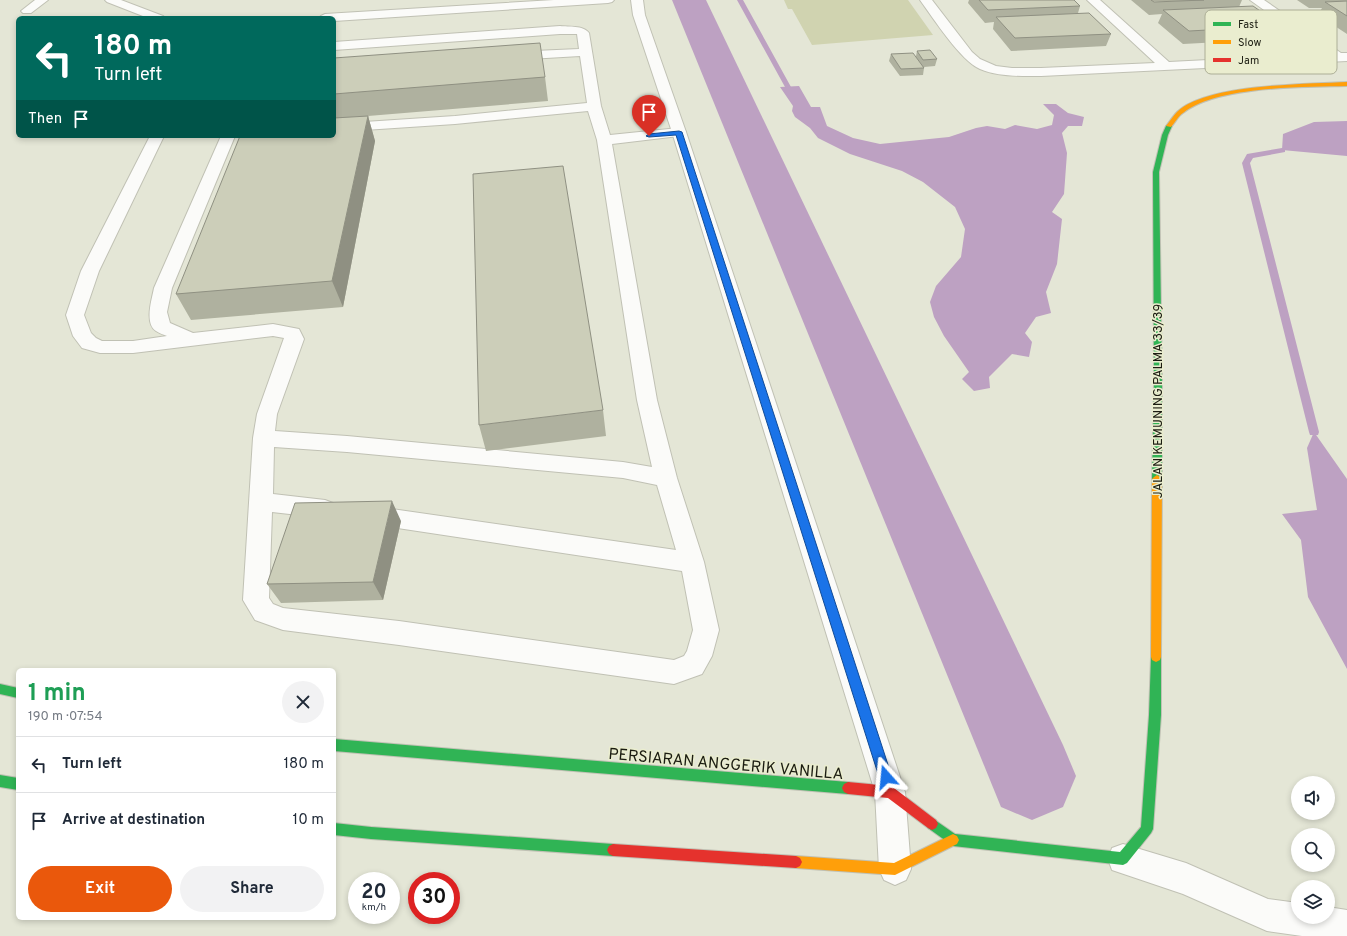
<!DOCTYPE html>
<meta charset="utf-8">
<style>
:root{--surface:#fff;--page:#f2f2f3;--text:#1f2937;--muted:#747a83;--line:#e0e1e3;--accent:#ea580c}
body{margin:0;font-family:Overpass,sans-serif;background:var(--page);color:var(--text);height:100vh;display:flex;flex-direction:column;font-size:15px;white-space:nowrap}
*{box-sizing:border-box;margin:0}
p{font-size:13px;color:var(--muted)}
.icon{flex:none;width:22px;height:22px;fill:none;stroke:currentColor;stroke-width:2;stroke-linecap:round;stroke-linejoin:round}
.map{position:relative;flex:1;overflow:hidden}
.drawer{position:absolute;left:16px;top:668px;width:320px;height:252px;display:flex;flex-direction:column;background:var(--surface);border-radius:6px;box-shadow:0 2px 6px #0003}
.drawer>*{flex:none}
.banner{position:absolute;left:16px;top:16px;width:320px;height:122px;border-radius:6px;box-shadow:0 2px 6px #0003;background:#00695c;color:#fff;overflow:hidden}
.fabs{position:absolute;left:1291px;top:776px;display:grid;gap:8px}
.fabs a{display:grid;place-items:center;width:44px;height:44px;border-radius:50%;background:var(--surface);box-shadow:0 2px 6px #0003;font-size:20px}
.speed{position:absolute;left:348px;top:872px;display:flex;gap:8px;font-size:20px;font-weight:700;text-align:center}
.speed>*{display:grid;place-content:center;width:52px;height:52px;border-radius:50%;background:var(--surface);box-shadow:0 2px 6px #0003;line-height:1}
.speed small{font-size:10px;font-weight:400}
.speed .limit{border:6px solid #d22;background:#fff;color:#111}
.pin{position:absolute;display:grid;place-items:center;width:34px;height:34px;color:#fff;margin:-41px -17px;border-radius:50% 50% 50% 0;rotate:-45deg;box-shadow:0 0 4px #0007}
.pin .icon{rotate:45deg}
.me{position:absolute;width:44px;margin:-22px;rotate:342deg;stroke-linejoin:round;filter:drop-shadow(0 0 3px #0008)}
.turn{display:flex;align-items:center;gap:14px;height:84px;padding:0 12px;font-size:18px}
.turn .icon{width:52px;height:52px;stroke-width:2.5}
.turn b{display:block;font-size:28px;line-height:34px}
.then{display:flex;align-items:center;height:38px;padding:0 12px;background:#0003;gap:8px;font-size:15px}
.round{display:grid;place-items:center;flex:none;width:42px;height:42px;border-radius:21px;background:var(--page)}
.overview{display:flex;align-items:center;justify-content:space-between;height:68px;padding:0 12px}
h1{font-size:24px;font-weight:700;line-height:30px;color:#1e9e55}
.cta{display:flex;gap:8px;margin-top:auto;padding:8px 12px}
.cta a{flex:1;height:46px;border-radius:24px;background:var(--accent);color:#fff;font-size:16px;font-weight:700;line-height:46px;text-align:center}
.cta a+a{background:var(--page);color:var(--text)}
ul{padding:0;list-style:none}
li{display:flex;align-items:center;gap:12px;height:56px;padding:0 12px;border-top:1px solid var(--line)}
li div{flex:1}
li b{display:block;font-size:15px}
li em{font-style:normal}
.map>svg:first-child{display:block}
</style>
<div class="map">
<svg width="1347" height="936" viewBox="0 0 1347 936">
<rect width="100%" height="100%" fill="#e4e6d6"/>
<path fill="#d0d3b0" d="M784,0H908L933,35L812,45L792,9H788Z"/>
<path fill="#bda1c2" d="M799,86L811,107H820L827,126L853,138L880,144L949,137L976,128L987,126L1005,129L1015,125L1037,129L1052,125L1054,115L1043,104H1056L1068,113L1084,117L1082,126H1068L1062,133L1067,153L1064,194L1052,212L1062,219L1057,264L1046,292L1051,313L1036,317L1025,333L1032,342L1029,357L1012,354L989,377L990,388L974,391L962,379L969,372L944,336L934,317L930,302L936,286L961,257L965,229L955,207L923,182L902,171L850,154L818,138L810,128L795,117L792,111L793,106L780,87Z
M1347,121V156L1282,150L1283,134L1314,122Z
M1314,432L1347,479V669L1308,597L1301,540L1282,514L1317,510L1307,448Z"/>
<g fill="none" stroke-linecap="round" stroke-linejoin="round">
<path fill="#bda1c2" fill-rule="evenodd" d="M737,0H743L791,87L790,88L785,87Z
M1282,148H1285V152L1253,158L1250,163L1319,432L1318,435H1310L1309,432L1242,163L1247,154Z"/>
<path fill="#bda1c2" fill-rule="evenodd" d="M672,0H706L1063,745L1076,776L1063,807L1032,820L1001,807Z"/>
<g stroke="#c0c1b4" stroke-width="2">
<path id="lane" d="M35,0H48L31,13H23L21,11Z
M560,26C569,27 583,25 589,33L601,106L610,135L679,128L684,129L686,132L684,135L679,136L612,144L657,400L677,478L704,562L719,630L712,656L702,674L674,684L399,645L283,630L255,620L243,600L253,438L257,414L284,338L273,336L133,353H100L82,348L73,336L66,315L81,271L150,136H164L99,271L84,315L91,333L96,338L102,341H133L167,336C164,335 159,333 156,331C144,323 152,299 154,288L221,136H235L172,288L167,312L170,323L193,333L273,324L299,329L304,339L277,414L275,431L347,436L623,462L652,467L637,400L597,140L588,111L455,124L334,132V124L455,116L587,103L580,56L512,60L508,59L506,56L508,53L512,52L579,49L577,34H560L334,50V42ZM274,447L347,452L623,478L657,485L676,550L371,506L363,508L359,515L363,522L371,524L682,571L693,630L687,651L684,656L674,660L399,621L283,608L273,604L269,598L272,512L325,518L333,515L336,509L333,503L325,500L273,494Z
M1123,844L1186,863L1268,899L1298,903V917H1328V907L1347,910V936H1302L1267,931L1183,894L1112,870L1108,859L1112,848Z"/>
</g>
<g stroke="#c0c1b4" stroke-width="2">
<path id="street" d="M105,0H121L163,16L165,18H148L107,2Z
M554,0H614L612,2L608,3L334,21V18H319L321,16L325,14Z
M631,0H643L645,15L686,132L905,792L911,869L906,880L895,885L884,880L879,869L875,792L672,132L633,15Z
M920,0H932L972,52L980,59L996,66L1012,68H1041L1155,63L1087,0H1100L1169,62L1326,54L1250,0H1264L1341,53H1347V61L1041,76C1021,76 999,77 980,69C961,61 933,18 920,0Z"/>
</g>
<g stroke="#c0c1b4" stroke-width="2">
<path id="fast" d="M1169,124L1172,126L1168,135L1159,172L1162,383V479L1160,481H1154L1152,479L1154,383L1153,172L1162,135L1166,126Z
M1156,652L1160,654L1161,657V715L1153,829L1151,833L1127,863L1123,865L953,846L928,828L926,824L928,820L932,818L955,834L1120,852L1141,827L1149,715L1151,657L1152,654Z
M0,684L18,688V698L0,694Z
M334,739L848,782L852,784L854,788L852,792L848,794L334,751Z
M0,775L18,778V790L0,787Z
M334,823L371,827L613,844L617,846L619,850L617,854L613,856L371,839L334,835Z"/>
</g>
<g stroke="#c0c1b4" stroke-width="2">
<path id="slow" d="M1347,82V86C1304,87 1216,86 1183,113C1178,116 1175,123 1171,127L1166,126C1170,121 1173,116 1177,112C1206,84 1307,84 1347,82Z
M1157,475L1160,477L1162,479L1161,657L1160,660L1156,662L1152,660L1151,657L1152,479L1154,477Z
M953,834L957,836L959,840L957,844L895,875L796,868L792,866L790,862L792,858L796,856L894,863Z"/>
</g>
<g stroke="#c0c1b4" stroke-width="2">
<path id="jam" d="M848,782L890,786L894,788L936,820L938,824L936,828L932,830L928,828L888,798L848,794L844,792L842,788L844,784Z
M613,844L796,856L800,858L802,862L800,866L796,868L613,856L609,854L607,850L609,846Z"/>
</g>
<use href="#lane" fill="#fbfbf9" fill-rule="evenodd"/>
<use href="#street" fill="#fbfbf9" fill-rule="evenodd"/>
<use href="#fast" fill="#30b455" fill-rule="evenodd"/>
<use href="#slow" fill="#ff9f0a" fill-rule="evenodd"/>
<use href="#jam" fill="#e5322d" fill-rule="evenodd"/>
</g>
<path fill="#afb19f" d="M969,0H1074L1080,6L1078,13L1111,34L1106,46L1011,51L993,29L994,22L985,23L968,3Z
M1131,0H1242L1239,7L1282,26L1275,39L1183,44L1158,23L1162,14L1149,15Z
M1297,0H1347V34L1318,15L1322,8H1309Z
M917,51L937,59L935,66L924,67V68L923,75L900,76L889,61L891,54L916,56Z
M334,58L545,77L548,101L368,116L375,141L343,307L191,320L176,294L334,136Z
M603,410L606,436L486,451L479,425Z
M401,521L383,600L281,603L267,584Z"/>
<path fill="#8f9082" d="M368,116L375,141L343,307L332,281Z
M392,501L401,521L383,600L373,582Z"/>
<path fill="#ccceb9" stroke="#8f9082" d="M979,0H1074L1080,6L988,10Z
M1151,0H1204L1154,2Z
M1347,1V16L1325,2Z
M1253,6L1282,26L1189,31L1163,10Z
M1089,13L1111,34L1015,38L996,17Z
M540,43L545,77L334,94V58Z
M930,50L937,59L923,60L917,51Z
M913,53L924,68L901,69L891,54Z
M368,116L332,281L176,294L240,136H334V118Z
M563,166L603,410L479,425L473,174Z
M392,501L373,582L267,584L295,503Z"/>
<path fill="#1a73e8" stroke="#114b97" d="M679,131L682,132L892,777L890,782L886,783L881,782L879,777L676,135L649,137L646,136L649,134Z"/>
<g text-anchor="middle" stroke-width="3" stroke-linejoin="round" paint-order="stroke">
<g font-size="13" fill="#1b1c11" stroke="#eaedcf">
<text transform="translate(1157 401) rotate(-90)" y="5">JALAN KEMUNING PALMA 33/39</text>
</g>
<g font-size="16" fill="#1b1c11" stroke="#eaedcf">
<text transform="translate(726 763) rotate(5)" y="6">PERSIARAN ANGGERIK VANILLA</text>
</g>
</g>
<rect x="1205" y="10" width="132" height="64" rx="6" fill="#eaedcf" stroke="#acae96" stroke-width="1"/>
<rect x="1213" y="22" width="18" height="4" fill="#30b455"/>
<rect x="1213" y="40" width="18" height="4" fill="#ff9f0a"/>
<rect x="1213" y="58" width="18" height="4" fill="#e5322d"/>
<g font-size="11" fill="#1b1c11">
<text x="1238" y="28">Fast</text>
<text x="1238" y="46">Slow</text>
<text x="1238" y="64">Jam</text>
</g>
</svg>
<div class="fabs">
<a><svg class="icon" aria-label="sound" viewBox="0 0 24 24"><path d="M4 9h4l5-4v14l-5-4H4zM17 9q2 3 0 6"/></svg></a>
<a><svg class="icon" aria-label="search" viewBox="0 0 24 24"><circle cx="10" cy="10" r="6"/><path d="M15 15l6 6"/></svg></a>
<a><svg class="icon" aria-label="layers" viewBox="0 0 24 24"><path d="M12 4l9 5-9 5-9-5zM3 14l9 5 9-5"/></svg></a>
</div>
<div class="speed"><div>20<small>km/h</small></div><div class="limit">30</div></div>
<div class="pin" style="left:649px;top:136px;background:#d93025"><svg class="icon" aria-label="arrive" viewBox="0 0 24 24"><path d="M6 21V4h12l-3 4 3 4H6"/></svg></div>
<svg class="me" style="left:886px;top:777px" viewBox="-20 -20 40 40"><path d="M0-17L14 15 0 8-14 15z" fill="#1a73e8" stroke="#fff" stroke-width="4"/></svg>
<div class="banner">
<div class="turn"><svg class="icon" aria-label="left" viewBox="0 0 24 24"><path d="M17 20v-9H6M10 6l-5 5 5 5"/></svg><div><b>180 m</b>Turn left</div></div>
<div class="then">Then<svg class="icon" aria-label="arrive" viewBox="0 0 24 24"><path d="M6 21V4h12l-3 4 3 4H6"/></svg></div>
</div>
<section class="drawer">
<div class="overview"><div><h1>1 min</h1><p>190 m · 07:54</p></div><a class="round"><svg class="icon" aria-label="close" viewBox="0 0 24 24"><path d="M6 6l12 12M18 6L6 18"/></svg></a></div>
<ul>
<li><svg class="icon" aria-label="left" viewBox="0 0 24 24"><path d="M17 20v-9H6M10 6l-5 5 5 5"/></svg><div><b>Turn left</b></div><em>180 m</em></li>
<li><svg class="icon" aria-label="arrive" viewBox="0 0 24 24"><path d="M6 21V4h12l-3 4 3 4H6"/></svg><div><b>Arrive at destination</b></div><em>10 m</em></li>
</ul>
<div class="cta"><a>Exit</a><a>Share</a></div>
</section>
</div>
